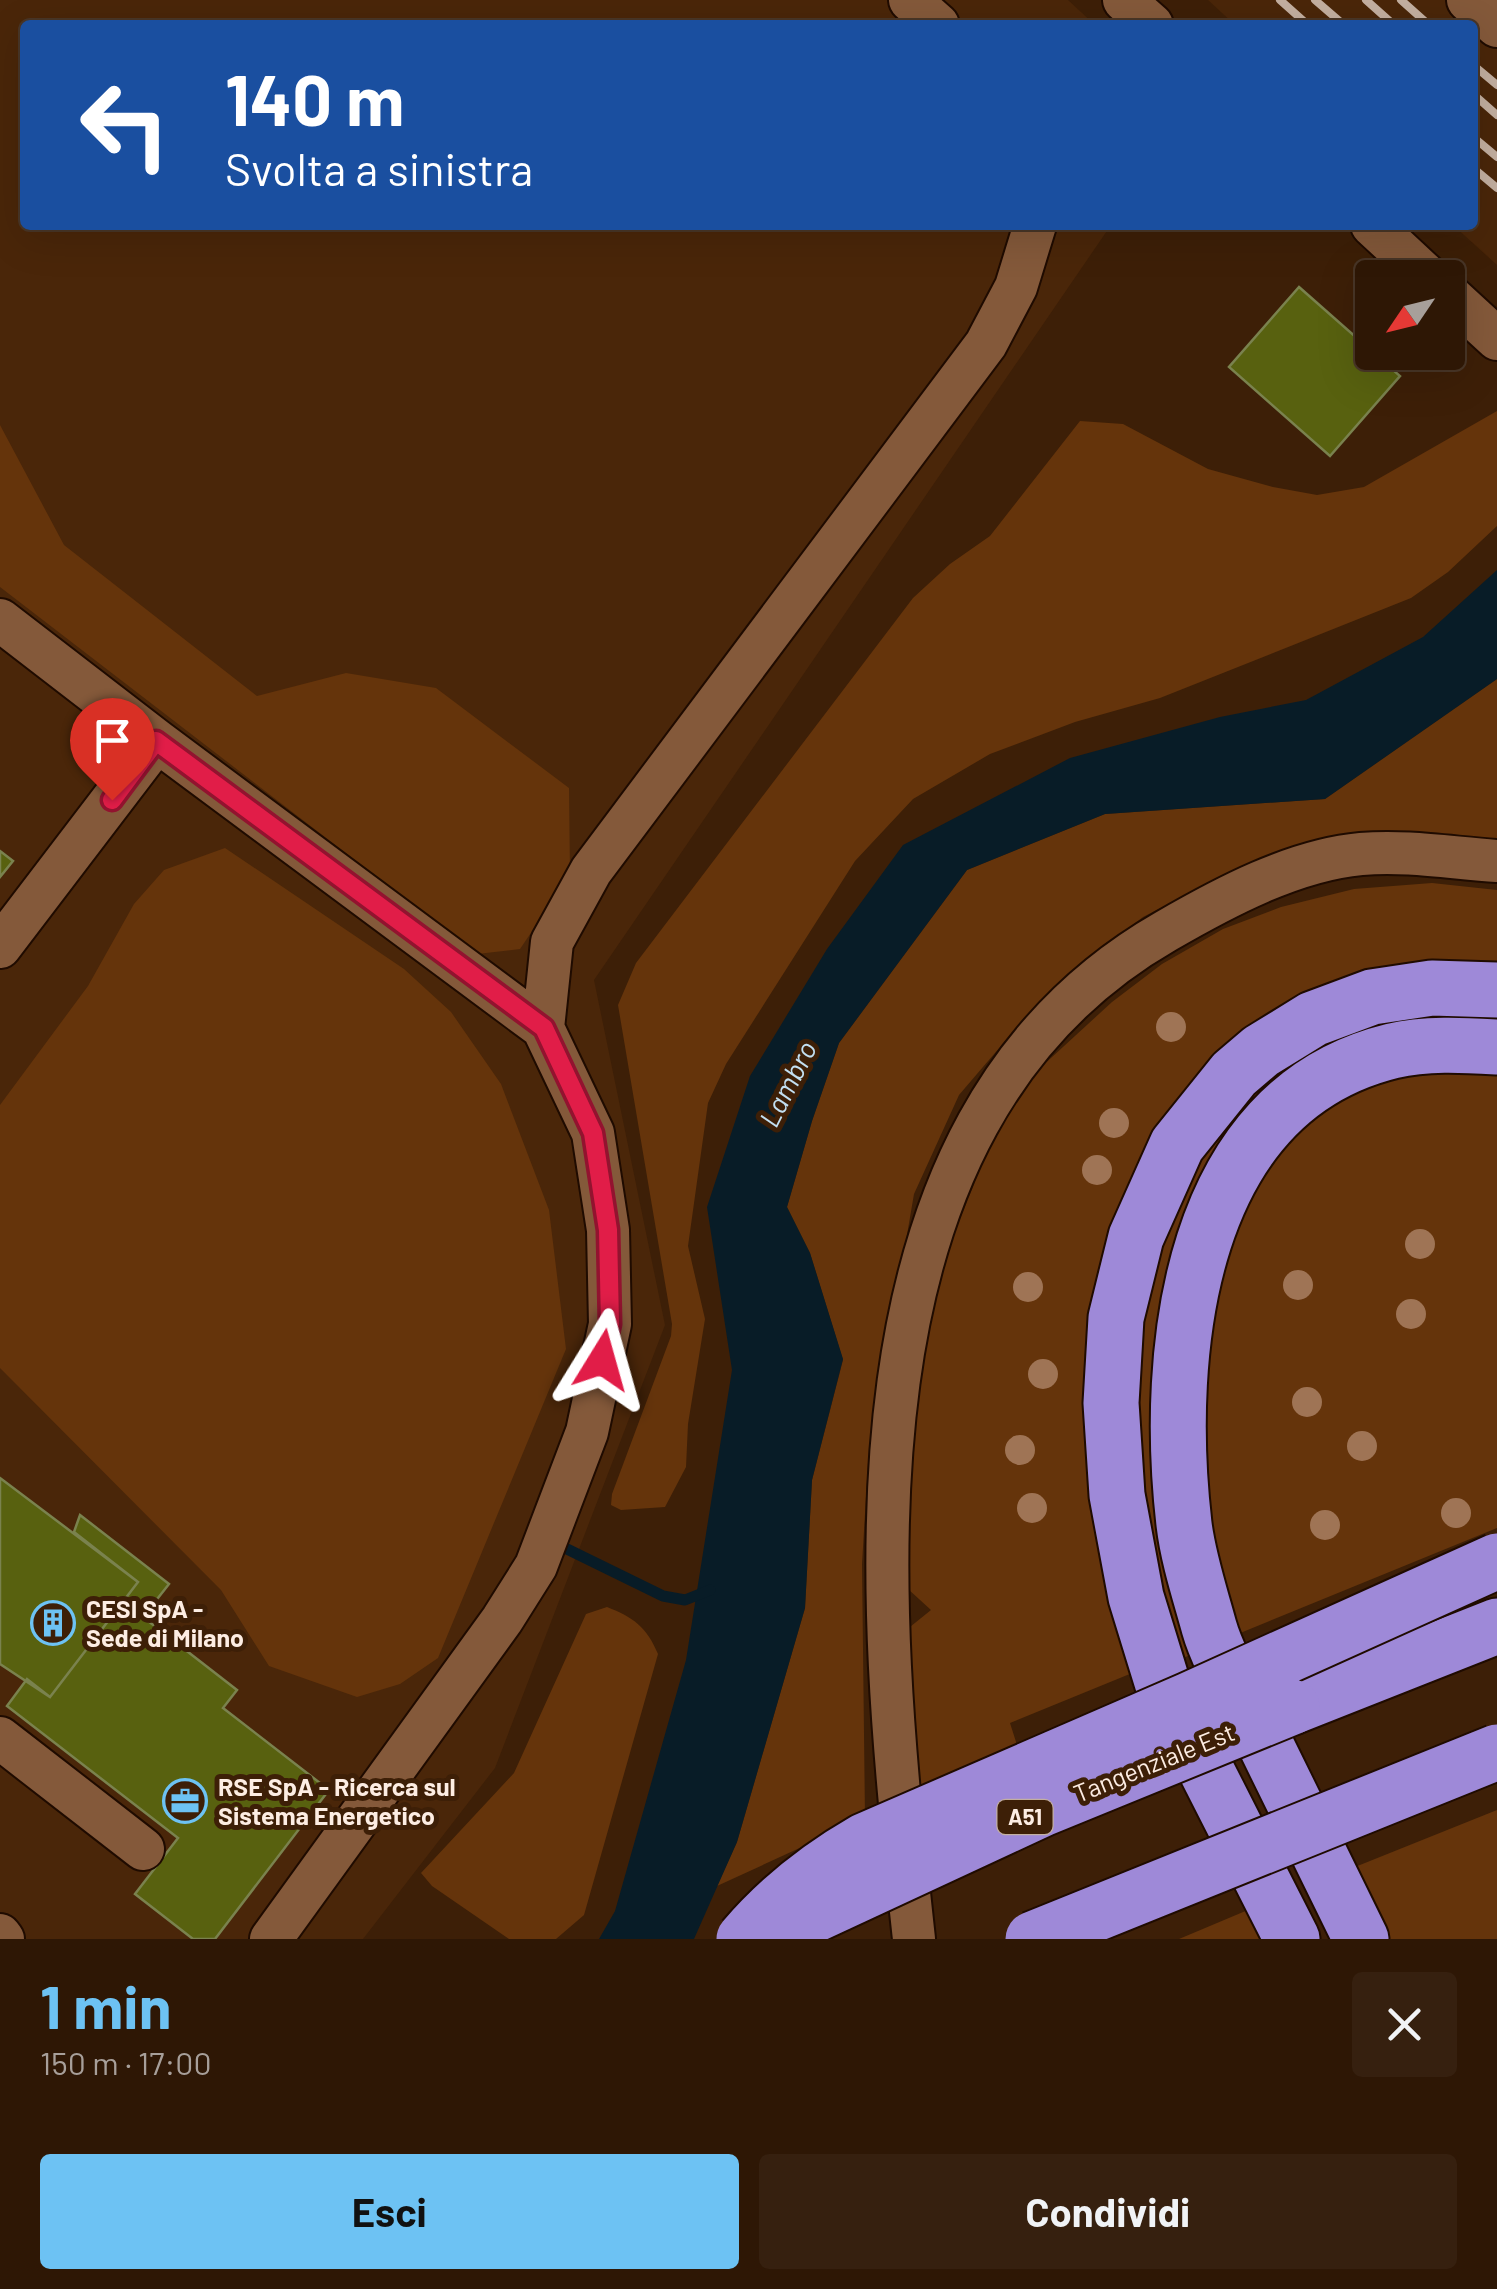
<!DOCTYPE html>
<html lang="it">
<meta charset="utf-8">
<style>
:root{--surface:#2e1705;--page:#36200f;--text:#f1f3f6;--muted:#a79f9a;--line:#493627;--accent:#6dc2f3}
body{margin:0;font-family:Barlow,sans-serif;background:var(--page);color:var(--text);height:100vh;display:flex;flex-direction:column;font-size:38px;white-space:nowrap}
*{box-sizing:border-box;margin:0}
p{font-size:32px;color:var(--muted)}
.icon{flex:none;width:55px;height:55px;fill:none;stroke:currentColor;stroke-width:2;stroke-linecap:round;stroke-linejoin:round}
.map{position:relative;height:1939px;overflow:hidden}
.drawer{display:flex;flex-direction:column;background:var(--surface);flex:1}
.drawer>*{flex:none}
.top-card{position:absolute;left:20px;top:20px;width:1458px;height:210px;border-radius:10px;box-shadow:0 10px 40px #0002,0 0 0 2px var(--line);background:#1a4fa0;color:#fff;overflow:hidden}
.needle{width:65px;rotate:235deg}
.tools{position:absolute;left:1355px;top:260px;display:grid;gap:20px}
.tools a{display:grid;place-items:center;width:110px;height:110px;border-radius:10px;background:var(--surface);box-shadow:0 10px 40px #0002,0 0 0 2px var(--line);font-size:50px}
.pin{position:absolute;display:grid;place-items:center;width:85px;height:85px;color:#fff;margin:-102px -42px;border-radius:50% 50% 50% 0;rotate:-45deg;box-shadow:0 0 10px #0007}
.pin .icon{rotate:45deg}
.me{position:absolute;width:110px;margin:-55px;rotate:8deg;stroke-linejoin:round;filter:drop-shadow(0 0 8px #0008)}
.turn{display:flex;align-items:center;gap:35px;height:210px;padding:0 40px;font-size:45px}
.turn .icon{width:130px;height:130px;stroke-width:2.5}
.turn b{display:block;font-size:70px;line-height:85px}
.round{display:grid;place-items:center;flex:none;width:105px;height:105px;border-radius:10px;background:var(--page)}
.headline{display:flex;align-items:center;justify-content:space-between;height:170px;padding:0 40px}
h1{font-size:60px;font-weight:700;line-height:75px;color:var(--accent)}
.button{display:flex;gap:20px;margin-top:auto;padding:20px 40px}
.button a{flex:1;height:115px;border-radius:10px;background:var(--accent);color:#111;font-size:40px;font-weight:700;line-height:115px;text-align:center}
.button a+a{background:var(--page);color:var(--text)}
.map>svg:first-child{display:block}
</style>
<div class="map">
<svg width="1497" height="1939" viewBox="0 0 1497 1939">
<rect width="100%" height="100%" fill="#3d1f07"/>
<path fill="#4a2609" d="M0,0H1068L1095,25H25V225H1111L594,980L665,1325L495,1768L363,1939H0Z
M1208,0H1497V265L1453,225H1472V25H1235Z"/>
<path fill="#65340b" d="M1497,411V526L1448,572L1411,598L1160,698L1075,722L990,754L913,799L855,861L726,1064L708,1103L688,1246L705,1319L688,1424L686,1467L665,1507L621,1510L611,1505L612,1494L671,1336L672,1324L618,1005L636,963L913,598L950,564L990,536L1080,421L1123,424L1208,469L1273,487L1317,495L1364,487Z
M0,425L64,545L257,696L346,673L436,688L569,788L570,875L520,949L477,954L0,587Z
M1497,679V853L1216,880L1143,917L1074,970L1024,1019L959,1095L914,1194L868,1463L862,1564L865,1818L717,1886L737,1842L805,1608L812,1480L843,1360L810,1253L787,1207L812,1121L839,1043L967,870L1105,814L1325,799Z
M225,848L404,969L451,1012L501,1084L549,1210L566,1349L438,1658L400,1684L357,1697L269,1666L221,1590L0,1368V1105L88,986L134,904L164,870Z
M1432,883L1497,890V967L1363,975L1129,1208L1142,1669L1010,1723L1017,1745L913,1789L905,1631L931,1610L908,1589L906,1465L931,1291L995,1132L1027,1080L1112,1002L1162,964L1223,929L1281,907L1354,889Z
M1497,1009V1017L1472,1014L1393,1021L1325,1050L1210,1173L1201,1649L1178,1661L1145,1518L1139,1435L1141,1347L1155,1255L1199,1145L1273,1067L1372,1018Z
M1497,1057V1528L1233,1636L1201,1501L1202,1329L1250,1174L1363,1077Z
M607,1607C633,1617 647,1627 658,1654L584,1915L556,1939H509L432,1886L421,1873L514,1773L586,1614Z
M1497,1810V1939H1380L1345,1871Z
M1255,1907L1272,1939H1179Z"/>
<path fill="#081c27" d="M1497,570V679L1325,799L1105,814L967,870L839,1043L812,1121L787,1207L810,1253L843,1359L812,1480L805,1608L737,1842L694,1939H599L615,1911L686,1660L732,1370L707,1207L750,1076L827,949L903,845L1070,758L1220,717L1306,700L1423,637Z"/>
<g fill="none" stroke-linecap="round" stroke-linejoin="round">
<path stroke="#081c27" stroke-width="11" d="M567,1549L663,1596L685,1600L710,1590"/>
</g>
<path fill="#58610f" stroke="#7a824e" stroke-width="2.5" d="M1299,287L1400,376L1330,456L1229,367Z
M0,851L13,861L0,877Z
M0,1478L138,1582L50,1697L0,1664Z
M80,1515L169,1584L143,1617L237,1690L223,1708L329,1790L215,1939H193L135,1894L178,1838L7,1706L27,1679L50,1697L138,1582L74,1532Z"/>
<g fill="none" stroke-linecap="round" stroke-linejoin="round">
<g stroke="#1f0b00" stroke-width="46">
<path id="minor" d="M910,0L938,25
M1124,0L1152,25
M1468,0L1497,26
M1372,225L1429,278
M1448,294L1497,339
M0,620L157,741L543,1028L552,942L591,871L986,344L1016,287L1035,225
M0,947L157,741
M0,1738L143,1849
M0,1935L3,1939
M271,1939L502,1620L536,1566L587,1432L610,1324L608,1230L593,1133L543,1028
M914,1939C878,1608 824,1127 1166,931C1223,898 1294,860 1361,854C1406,850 1452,858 1497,861"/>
</g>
<g stroke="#1f0b00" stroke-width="59">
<path id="highway" d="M1292,1707L1497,1626
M1292,1939L1163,1685L1136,1597L1117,1495L1111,1403L1116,1318L1136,1237L1177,1145L1234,1074L1261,1051L1313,1019L1372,997L1432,988L1497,990
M1361,1939C1327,1869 1293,1799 1258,1729C1242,1696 1219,1662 1209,1627C1200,1594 1188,1558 1184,1524C1164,1351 1188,1101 1392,1051C1426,1043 1462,1045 1497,1047"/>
</g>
<use href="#minor" stroke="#84593a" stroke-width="42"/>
<use href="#highway" stroke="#9e89d8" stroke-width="55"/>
<path stroke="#c3afa0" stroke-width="8" d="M1280,0L1308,25
M1315,0L1344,25
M1366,0L1394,25
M1401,0L1429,25
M1472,64L1497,85
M1472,93L1497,115
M1472,136L1497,157
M1472,167L1497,188"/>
<g stroke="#1f0b00" stroke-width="59" stroke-linecap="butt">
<path id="highway-bridge" d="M773,1934L1042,1809L1292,1707
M744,1939C779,1898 817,1868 864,1841L1189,1700L1497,1561
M1033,1939L1497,1752"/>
</g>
<use href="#highway-bridge" stroke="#9e89d8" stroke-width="55"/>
</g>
<g fill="#9f7455">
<circle cx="1171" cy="1027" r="15"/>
<circle cx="1114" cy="1123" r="15"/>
<circle cx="1097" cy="1170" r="15"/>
<circle cx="1420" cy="1244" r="15"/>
<circle cx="1298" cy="1285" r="15"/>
<circle cx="1028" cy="1287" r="15"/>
<circle cx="1411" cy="1314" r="15"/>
<circle cx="1043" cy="1374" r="15"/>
<circle cx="1307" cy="1402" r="15"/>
<circle cx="1362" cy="1446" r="15"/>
<circle cx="1020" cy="1450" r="15"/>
<circle cx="1032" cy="1508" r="15"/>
<circle cx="1456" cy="1513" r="15"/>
<circle cx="1325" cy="1525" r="15"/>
</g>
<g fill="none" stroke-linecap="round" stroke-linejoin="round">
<g stroke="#92132f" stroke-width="25">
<path id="route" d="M112,800L156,741L544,1028L593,1133L608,1230L610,1324L602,1360"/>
</g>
<use href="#route" stroke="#e11d48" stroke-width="18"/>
</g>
<defs>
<g id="building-ring" transform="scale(2.25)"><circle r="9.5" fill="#3d1f07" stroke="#6dc2f3" stroke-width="1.5"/><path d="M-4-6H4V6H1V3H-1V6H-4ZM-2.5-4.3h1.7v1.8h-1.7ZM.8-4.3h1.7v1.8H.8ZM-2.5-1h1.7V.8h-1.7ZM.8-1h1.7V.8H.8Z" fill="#6dc2f3"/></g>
<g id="office-ring" transform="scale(2.25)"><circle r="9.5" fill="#3d1f07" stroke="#6dc2f3" stroke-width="1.5"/><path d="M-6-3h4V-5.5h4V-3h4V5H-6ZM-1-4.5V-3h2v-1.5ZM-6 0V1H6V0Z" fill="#6dc2f3"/></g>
</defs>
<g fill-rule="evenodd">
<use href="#building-ring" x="53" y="1623"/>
<use href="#office-ring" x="185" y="1801"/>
</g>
<g text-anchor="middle" stroke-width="10" stroke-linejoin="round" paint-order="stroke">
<rect fill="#3d1f07" stroke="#c3afa1" stroke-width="2.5" x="997.5" y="1800" width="55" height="34" rx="8"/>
<g font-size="22" font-weight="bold" fill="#fdede3">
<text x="1025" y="1825">A51</text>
</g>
<g font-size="25" font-weight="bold" fill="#fdede3" stroke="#3d1f07" text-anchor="start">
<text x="86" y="1618">CESI SpA -<tspan x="86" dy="29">Sede di Milano</tspan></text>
<text x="218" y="1796">RSE SpA - Ricerca sul<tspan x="218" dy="29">Sistema Energetico</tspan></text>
</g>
<g font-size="25" fill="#fdede3" stroke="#3d1f07">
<text transform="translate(1154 1763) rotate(-22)" y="9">Tangenziale Est</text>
</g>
<g font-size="28" font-style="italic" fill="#c3e0f2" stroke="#3d1f07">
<text transform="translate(788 1084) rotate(-63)" y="10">Lambro</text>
</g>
</g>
</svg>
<div class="tools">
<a><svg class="needle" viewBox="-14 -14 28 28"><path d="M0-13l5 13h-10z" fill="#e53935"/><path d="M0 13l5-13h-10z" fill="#a79f9a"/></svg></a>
</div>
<div class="pin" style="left:112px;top:800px;background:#d93025"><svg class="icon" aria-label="arrive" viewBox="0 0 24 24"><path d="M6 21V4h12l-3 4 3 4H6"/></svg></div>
<svg class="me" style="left:602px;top:1360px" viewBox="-20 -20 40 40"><path d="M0-17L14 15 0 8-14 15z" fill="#e11d48" stroke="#fff" stroke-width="4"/></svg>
<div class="top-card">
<div class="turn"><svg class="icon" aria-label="left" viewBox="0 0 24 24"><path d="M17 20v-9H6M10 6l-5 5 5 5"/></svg><div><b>140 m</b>Svolta a sinistra</div></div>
</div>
</div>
<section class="drawer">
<div class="headline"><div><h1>1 min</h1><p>150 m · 17:00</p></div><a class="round"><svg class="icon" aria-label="close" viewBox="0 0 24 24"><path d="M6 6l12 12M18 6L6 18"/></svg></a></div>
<div class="button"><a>Esci</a><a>Condividi</a></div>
</section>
